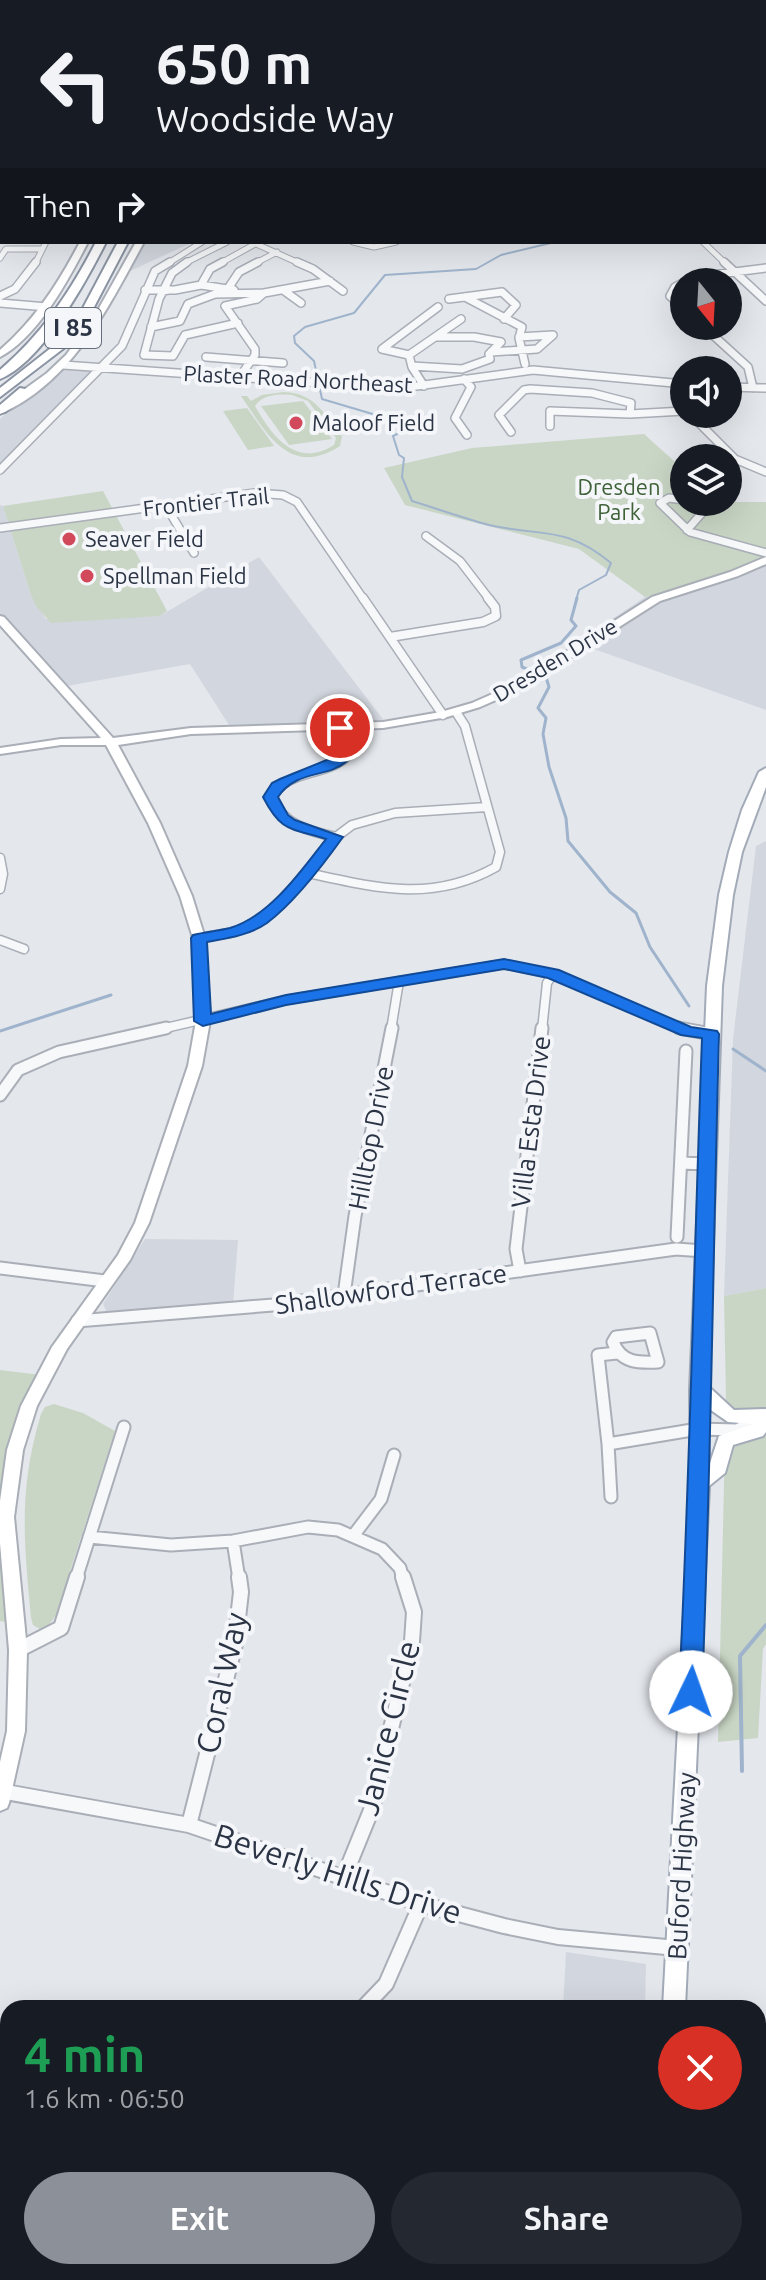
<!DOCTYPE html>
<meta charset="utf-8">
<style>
:root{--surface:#171b24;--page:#242831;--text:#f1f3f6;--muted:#9ea1a6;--accent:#8c9099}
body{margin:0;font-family:Ubuntu,sans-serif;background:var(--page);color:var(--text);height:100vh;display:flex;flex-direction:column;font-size:30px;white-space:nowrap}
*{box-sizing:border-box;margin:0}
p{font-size:26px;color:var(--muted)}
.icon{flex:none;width:44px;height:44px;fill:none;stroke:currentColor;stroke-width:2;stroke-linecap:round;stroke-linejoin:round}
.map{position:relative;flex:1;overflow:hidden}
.drawer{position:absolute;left:0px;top:2000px;width:766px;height:280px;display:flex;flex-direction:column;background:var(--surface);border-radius:24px 24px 0 0;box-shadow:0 8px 32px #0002}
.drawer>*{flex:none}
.top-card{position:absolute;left:0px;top:0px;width:766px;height:244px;box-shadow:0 8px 32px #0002;background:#171b24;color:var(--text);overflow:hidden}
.needle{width:52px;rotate:162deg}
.fabs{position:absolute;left:670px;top:268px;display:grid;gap:16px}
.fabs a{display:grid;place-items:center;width:72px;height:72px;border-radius:50%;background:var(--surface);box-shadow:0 8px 32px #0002;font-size:40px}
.pin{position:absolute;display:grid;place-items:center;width:68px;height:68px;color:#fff;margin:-34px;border:4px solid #fff;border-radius:50%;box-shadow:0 2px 8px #0007}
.me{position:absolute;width:88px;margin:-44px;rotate:3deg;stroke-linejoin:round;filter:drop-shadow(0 0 6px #0008)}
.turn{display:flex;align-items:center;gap:28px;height:168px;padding:0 24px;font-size:36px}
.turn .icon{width:104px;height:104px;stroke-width:2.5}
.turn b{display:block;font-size:56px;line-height:68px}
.then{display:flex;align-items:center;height:76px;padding:0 24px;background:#0003;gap:16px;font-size:30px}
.round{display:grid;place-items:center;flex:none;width:84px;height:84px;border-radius:42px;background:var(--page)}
.headline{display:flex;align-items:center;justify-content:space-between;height:136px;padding:0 24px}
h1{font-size:48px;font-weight:600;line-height:60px;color:#1e9e55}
.button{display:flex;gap:16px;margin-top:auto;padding:16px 24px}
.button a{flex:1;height:92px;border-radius:48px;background:var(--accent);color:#fff;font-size:32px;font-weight:600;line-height:92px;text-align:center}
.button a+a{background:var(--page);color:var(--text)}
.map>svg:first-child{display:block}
</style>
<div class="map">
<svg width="766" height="2280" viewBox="0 0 766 2280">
<rect width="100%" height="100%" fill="#e4e7ec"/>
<path fill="#d2d6de" d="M145,242H193L130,271Z
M72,362L102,366L0,468V419L20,400L57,376Z
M0,505L3,506L31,595L46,619L160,616L259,557L385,722L229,725L190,664L61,687L16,643L0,622Z
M766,558V710L577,643L645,597Z
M766,841V1288L724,1296L733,1039L756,846Z
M145,1239L238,1240L233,1304L107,1313L103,1304Z
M566,1952L646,1964L645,2008H563Z
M8,2217V2272H752L756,2280H0V2219Z"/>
<path fill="#c9d6c5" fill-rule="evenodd" d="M284,392C315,393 324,414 342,436L340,446C289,479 265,431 241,396H247L251,401L262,395ZM292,395L308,401L336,438L334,445C296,469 272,436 255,406C263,394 279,394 292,395Z
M303,401L332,439L289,445L261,406Z
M247,408L274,446L248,450L223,411Z
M644,434L684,470V502H766V557L731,572L645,597L579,549L405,505L384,468L472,448Z
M103,491L167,611L160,616L51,623L36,606L31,595L3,506Z
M766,1288V1644L763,1649L758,1738L718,1742L726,1399L724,1296Z
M0,1370L41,1375L20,1442L7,1529L21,1625L0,1621Z
M54,1404L83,1413L115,1431L56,1615L49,1625L40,1629L33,1625L31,1618C24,1541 18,1491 41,1414L45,1407Z"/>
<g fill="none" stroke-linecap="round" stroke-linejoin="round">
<path stroke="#9fb4cc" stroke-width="2" d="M400,2L406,0
M555,242L501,255L476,269L385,275L354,313L305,327L294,336L295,343L314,361L322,399L413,426L393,436L399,455L404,458L402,477L412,501C438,509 463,518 489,525C542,537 565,525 611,563L606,575L579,590L576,600"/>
<path stroke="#9fb4cc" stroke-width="3" d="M529,670L522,667L521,660L561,643L576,626L571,620L577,598
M546,677L549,687L538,708L546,718L543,734L549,767L566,818L568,841L610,892L636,913L650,947L689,1006
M0,1031L111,995
M733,1049L766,1071"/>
<path stroke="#9fb4cc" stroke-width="4" d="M742,1771L740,1656L766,1625"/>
<g stroke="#a9aeb7" stroke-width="7">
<path id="street-far4" d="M86,0L99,2
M272,0L275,2
M647,0L667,2
M285,2L305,0
M572,2L576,0
M252,242L301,264
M353,242L374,247L396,242
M703,242L726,264
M0,258L6,249H42
M35,264L46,242
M167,264L202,242
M183,264L227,242
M219,264L255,244
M254,264L277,252"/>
</g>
<g stroke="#a9aeb7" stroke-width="10">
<path id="street-far3" d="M187,262L172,273L165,287L169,290L163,291L159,299L144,355L173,356L185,335L238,323
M297,262L313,269L343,291
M724,262L766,301
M684,282L703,276L766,268
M684,282L675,287L670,296L684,309
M201,285L234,290L229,287L239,272L258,262
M145,290H175L201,285L210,269L223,262
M283,290L301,303
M0,296L15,289L36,262
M465,297L522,327L519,338L525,364
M449,299L502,292L516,305L504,319
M0,303L47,307
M703,326L748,367L753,388
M151,327L180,321L188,304L215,294L264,293
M491,352L537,349L553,335L519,337
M409,355L382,349L438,307
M206,357L283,363
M63,365L380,387L417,386L533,370L684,384
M412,366L462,369L490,359L489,354L501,342L474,337H435
M241,375L255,355V349L225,306L257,299L264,293L330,281
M464,379L471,387L455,418L467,435
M681,383L679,396L684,407
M424,386L412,367L409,355L461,319
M728,387L766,388
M690,414L735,459L766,472
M550,426V411L630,414L684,411
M511,432L499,415L524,390L530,389L592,393L631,403L630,414
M0,470L122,346L155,271L170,262
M684,500L669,498L660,503L690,532L766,553
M166,506L194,553
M0,528L255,493L283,495L297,502L364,600
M687,530L702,513L689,502
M426,536L460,561L490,600"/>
</g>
<g stroke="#a9aeb7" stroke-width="11">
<path id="street-far2" d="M363,598L443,715
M390,637L483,622L496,616L495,607L488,598
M336,837C308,831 284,825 271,797C289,769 324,776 345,758C353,751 352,737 353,727
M0,858L3,874L0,889
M308,873C376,888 432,903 496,867L500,852L465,726L456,712
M199,938L235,932L261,920L308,873L336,837L352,825L395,813L487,807
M0,940L24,949
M157,1030L286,1000L504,964L553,974L684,1030
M391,1030L399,981
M542,1030L547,983L553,974"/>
</g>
<g stroke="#a9aeb7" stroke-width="15">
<path id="street-far1" d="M679,1028L711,1034
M0,1095L18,1070L59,1052L166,1028
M681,1163L706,1164
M677,1237L686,1051
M0,1268L105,1281
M520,1271L516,1249L542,1028
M344,1295L355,1216L392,1028
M77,1321L273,1305L676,1249L704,1251
M650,1333L658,1362C638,1363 621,1363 613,1342L616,1337Z
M608,1444L598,1355L617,1353
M611,1497L608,1444L698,1429L737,1430L766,1416
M353,1536L381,1499L394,1455
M89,1537L171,1545L233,1541L308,1527L338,1530L382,1549L400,1568L403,1579
M233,1541L239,1579
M76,1579L124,1427"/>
</g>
<g stroke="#a9aeb7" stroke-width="18">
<path id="street" d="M18,1650L61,1628L77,1577
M0,1791L189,1825L421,1904L504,1926L558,1937L677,1948
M189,1825L235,1644L241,1592L239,1577
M344,1877L372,1808L412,1641L414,1612L403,1577
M363,2008L386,1984L421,1904
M0,2095L8,2096"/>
</g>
<g stroke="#a9aeb7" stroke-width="4">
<path id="secondary" d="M80,242H88C69,279 38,337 0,357V350C35,320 59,282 80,242Z
M136,242H144C109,306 72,383 0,414V407L47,373L66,355L94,317Z
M766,557V564L738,576L660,601L523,688L480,707L447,717L383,728L191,734L118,745L160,823L192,896L205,938L210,1021L202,1066L149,1223L130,1260L67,1349L37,1406L23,1450L14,1517L27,1650L25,1731L9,1803L7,1808L0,1811V1762L7,1731L9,1650L0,1543V1501L7,1450L21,1406L52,1347L118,1255L135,1223L188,1066L196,1021L193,938L180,896L148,823L106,745H61L0,754V748L61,739L101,738L0,625V616L4,617L113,738L191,728L383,722L441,712L472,703L515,684L652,597L730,572Z"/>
</g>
<g stroke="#a3abb8" stroke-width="4">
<path id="primary" d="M766,768V787L742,852L733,895L722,986L708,1386L734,1410L766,1409V1432L763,1436L733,1445L725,1473L709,1486L685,2008H663L691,1484L690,1390L707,986L719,895L729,852L742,810L759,772ZM708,1408L728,1422L753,1424L719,1436L709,1466Z
M650,2272H674V2280H650Z"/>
</g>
<g stroke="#8b94a3" stroke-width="4">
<path id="highway" d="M96,242H106C86,282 42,362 0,379V370C42,334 71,291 96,242Z
M118,242H128L93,309L64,348L0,397V388L56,344L83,308Z
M20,388L30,390L5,412L0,413V405Z"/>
</g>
<use href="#street-far4" stroke="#f7f8fa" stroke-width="5"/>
<use href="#street-far3" stroke="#f7f8fa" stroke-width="7"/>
<use href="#street-far2" stroke="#f7f8fa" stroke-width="8"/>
<use href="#street-far1" stroke="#f7f8fa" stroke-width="11"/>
<use href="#street" stroke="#f7f8fa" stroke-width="14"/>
<use href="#secondary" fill="#fff" fill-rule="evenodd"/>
<use href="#primary" fill="#fff" fill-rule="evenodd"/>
<use href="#highway" fill="#fff" fill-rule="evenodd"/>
</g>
<path fill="#1a73e8" stroke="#114b97" stroke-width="2" d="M353,723L360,727C355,790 303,759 278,797L288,815L295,820L343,837C323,865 295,902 267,923C250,935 228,938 207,942L211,1014L286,995L504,959L559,970L691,1027L717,1031L719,1034C713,1254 711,1473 702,1692L699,1698L691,1701L683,1698L679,1692C690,1474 694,1256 702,1038L681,1035L548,978L504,969L286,1005L203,1026L194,1021L191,938L193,935C205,932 218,931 230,928C270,916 301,871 326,839C290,828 281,832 263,797L272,783L280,779L339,755L344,747L345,732L333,728L340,723Z"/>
<g fill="#d1495b" stroke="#f4f6f9" stroke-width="3">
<circle cx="296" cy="423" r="8"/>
<circle cx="69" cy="539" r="8"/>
<circle cx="87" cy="576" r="8"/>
</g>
<g text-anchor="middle" stroke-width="8" stroke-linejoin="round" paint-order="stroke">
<g font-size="22" fill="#2b3445" stroke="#f4f6f9">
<text transform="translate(298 379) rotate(3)" y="8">Plaster Road Northeast</text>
<text transform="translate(206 502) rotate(-6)" y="8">Frontier Trail</text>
<text transform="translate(555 660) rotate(-31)" y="8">Dresden Drive</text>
</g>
<g font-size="22" fill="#2b3445" stroke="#f4f6f9" text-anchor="start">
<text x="312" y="431">Maloof Field</text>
<text x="85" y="547">Seaver Field</text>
<text x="103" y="584">Spellman Field</text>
</g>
<g font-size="22" fill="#3f6138" stroke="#f4f6f9">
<text x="619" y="495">Dresden<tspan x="619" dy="25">Park</tspan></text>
</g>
<rect fill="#f4f6f9" stroke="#676e7b" stroke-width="2" x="45" y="308" width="56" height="40" rx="6"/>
<g font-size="24" font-weight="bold" fill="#2b3445">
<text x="73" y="336">I 85</text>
</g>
<g font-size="26" fill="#2b3445" stroke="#f4f6f9">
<text transform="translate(531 1122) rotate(-83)" y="9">Villa Esta Drive</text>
<text transform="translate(371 1138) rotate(-79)" y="9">Hilltop Drive</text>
<text transform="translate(391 1289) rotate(-8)" y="9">Shallowford Terrace</text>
<text transform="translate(682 1866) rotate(-87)" y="9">Buford Highway</text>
</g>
<g font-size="32" fill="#2b3445" stroke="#f4f6f9">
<text transform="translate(222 1683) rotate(-78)" y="11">Coral Way</text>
<text transform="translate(388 1728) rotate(-76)" y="11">Janice Circle</text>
<text transform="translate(338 1874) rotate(18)" y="11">Beverly Hills Drive</text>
</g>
</g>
</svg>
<div class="fabs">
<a><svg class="needle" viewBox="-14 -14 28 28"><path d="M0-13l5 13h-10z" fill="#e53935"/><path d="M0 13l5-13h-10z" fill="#9ea1a6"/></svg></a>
<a><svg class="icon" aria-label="sound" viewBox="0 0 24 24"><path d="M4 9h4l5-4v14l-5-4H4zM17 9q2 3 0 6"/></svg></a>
<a><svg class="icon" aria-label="layers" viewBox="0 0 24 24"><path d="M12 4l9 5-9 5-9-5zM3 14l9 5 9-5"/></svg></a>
</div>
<div class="pin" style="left:340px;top:728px;background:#d93025"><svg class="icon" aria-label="arrive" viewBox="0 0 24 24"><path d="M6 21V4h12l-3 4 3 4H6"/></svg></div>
<svg class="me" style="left:691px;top:1692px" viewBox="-20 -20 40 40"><circle r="19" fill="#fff"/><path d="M0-13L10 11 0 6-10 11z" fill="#1a73e8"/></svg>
<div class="top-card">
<div class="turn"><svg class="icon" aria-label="left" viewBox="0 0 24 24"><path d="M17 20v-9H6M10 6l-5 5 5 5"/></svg><div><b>650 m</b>Woodside Way</div></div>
<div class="then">Then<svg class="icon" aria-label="right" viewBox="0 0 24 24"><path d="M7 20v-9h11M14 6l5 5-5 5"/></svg></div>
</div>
<section class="drawer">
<div class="headline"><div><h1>4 min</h1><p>1.6 km · 06:50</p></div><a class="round" style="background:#d93025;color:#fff"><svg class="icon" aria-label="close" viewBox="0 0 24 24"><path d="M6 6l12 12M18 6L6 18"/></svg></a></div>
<div class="button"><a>Exit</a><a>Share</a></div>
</section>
</div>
